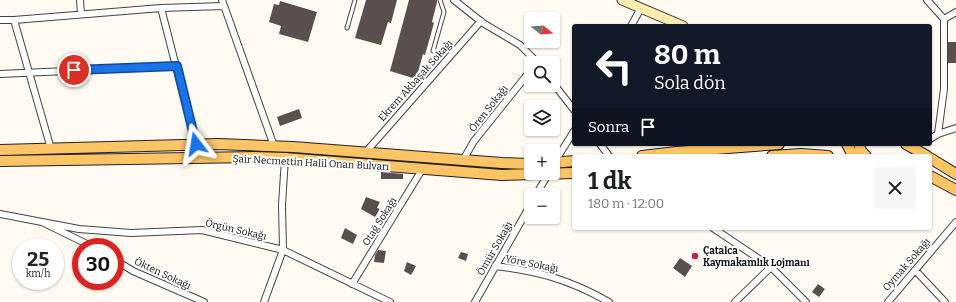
<!DOCTYPE html>
<html lang="tr">
<meta charset="utf-8">
<style>
:root{--surface:#fff;--page:#f6f6f6;--text:#202124;--muted:#757577}
body{margin:0;font-family:Bitter,serif;background:var(--page);color:var(--text);height:100vh;display:flex;flex-direction:column;font-size:15px;white-space:nowrap}
*{box-sizing:border-box;margin:0}
p{font-size:13px;color:var(--muted)}
.icon{flex:none;width:22px;height:22px;fill:none;stroke:currentColor;stroke-width:2;stroke-linecap:round;stroke-linejoin:round}
.map{position:relative;flex:1;overflow:hidden}
.side{position:absolute;left:572px;top:154px;width:360px;height:76px;display:flex;flex-direction:column;background:var(--surface);border-radius:4px;box-shadow:0 1px 3px #0004}
.side>*{flex:none}
.guide{position:absolute;left:572px;top:24px;width:360px;height:122px;border-radius:4px;box-shadow:0 1px 3px #0004;background:#111827;color:#fff;overflow:hidden}
.needle{width:26px;rotate:107deg}
.fabs{position:absolute;left:524px;top:12px;display:grid;gap:8px}
.fabs a{display:grid;place-items:center;width:36px;height:36px;border-radius:4px;background:var(--surface);box-shadow:0 1px 3px #0004;font-size:20px}
.speed{position:absolute;left:12px;top:238px;display:flex;gap:8px;font-size:20px;font-weight:700;text-align:center}
.speed>*{display:grid;place-content:center;width:52px;height:52px;border-radius:50%;background:var(--surface);box-shadow:0 1px 3px #0004;line-height:1}
.speed small{font-size:10px;font-weight:400}
.speed .limit{border:6px solid #d22;background:#fff;color:#111}
.pin{position:absolute;display:grid;place-items:center;width:34px;height:34px;color:#fff;margin:-17px;border:2px solid #fff;border-radius:50%;box-shadow:0 1px 4px #0007}
.me{position:absolute;width:44px;margin:-22px;rotate:346deg;stroke-linejoin:round;filter:drop-shadow(0 0 3px #0008)}
.turn{display:flex;align-items:center;gap:14px;height:84px;padding:0 16px;font-size:18px}
.turn .icon{width:52px;height:52px;stroke-width:2.5}
.turn b{display:block;font-size:28px;line-height:34px}
.then{display:flex;align-items:center;height:38px;padding:0 16px;background:#0003;gap:8px;font-size:15px}
.round{display:grid;place-items:center;flex:none;width:42px;height:42px;border-radius:4px;background:var(--page)}
.overview{display:flex;align-items:center;justify-content:space-between;height:68px;padding:0 16px}
h1{font-size:24px;font-weight:700;line-height:30px}
.map>svg:first-child{display:block}
</style>
<div class="map">
<svg width="956" height="302" viewBox="0 0 956 302">
<rect width="100%" height="100%" fill="#fffbf3"/>
<path fill="#594f4c" d="M366,0H397L391,23L388,22L381,45L355,38Z
M409,0H437V2L432,22L434,23L425,55L423,54L416,79L390,71Z
M280,1L317,12L308,42L279,34L281,26L269,22L274,4L279,5Z
M948,42H956V63H948Z
M299,109L302,118L280,126L277,117Z
M381,172L403,174V179H381Z
M366,197L380,202L377,208L380,209L375,217L361,209Z
M345,228L357,235L353,244L341,238Z
M378,250L386,251L384,263L374,262L375,255Z
M461,252L468,254L466,261L458,258Z
M680,258L692,266L685,277L673,268Z
M407,262L416,266L411,275L404,271Z
M818,284L825,289L819,297L812,292Z"/>
<g fill="none" stroke-linecap="round" stroke-linejoin="round">
<g stroke="#434343" stroke-width="5">
<path id="service" d="M347,28L355,0
M433,51L444,12L440,0"/>
</g>
<g stroke="#434343" stroke-width="8">
<path id="minor" d="M80,0L81,14
M222,0L274,146
M454,0L483,23L520,45L538,63
M927,0L944,19V89L938,134
M161,8L196,144
M944,19L956,12
M0,20H14L161,8L224,6
M14,20L51,149
M631,26L641,8
M0,74L177,66
M553,83L574,110
M930,139L938,134L956,128
M600,144L609,156
M365,153L481,21
M463,160L474,141L531,70
M554,163L574,131
M536,195L548,174
M0,214L42,222L93,247
M42,222L79,229L131,233L202,230L283,250L390,302
M713,228L771,267L806,302
M115,260L133,271L204,302
M495,266C539,271 570,280 609,302
M915,270L945,302
M352,284L423,168
M264,302L283,250L282,205L285,158
M475,302L531,204
M735,302L771,267
M888,302L956,222"/>
</g>
<g stroke="#323232" stroke-width="11">
<path id="secondary" d="M622,0L683,26"/>
</g>
<g stroke="#212121" stroke-width="12">
<path id="primary" d="M847,144L853,156
M859,144L861,151L866,156
M906,144L927,156
M0,150L219,144L293,147L502,163L531,164
M642,156L676,152L779,144
M772,156L801,154L828,156
M930,158L956,174
M0,161L254,157L285,158L502,175L574,173
M553,163L574,161
M930,176L956,190"/>
</g>
<use href="#service" stroke="#fff" stroke-width="3"/>
<use href="#minor" stroke="#fff" stroke-width="6"/>
<use href="#secondary" stroke="#ffecae" stroke-width="9"/>
<use href="#primary" stroke="#fdc565" stroke-width="10"/>
</g>
<g fill="none" stroke-linecap="round" stroke-linejoin="round">
<g stroke="#114b97" stroke-width="10">
<path id="route" d="M74,70L177,66L196,144"/>
</g>
<use href="#route" stroke="#1a73e8" stroke-width="7"/>
</g>
<circle fill="#c7213e" stroke="#fff" stroke-width="1.5" cx="695" cy="256" r="4"/>
<g text-anchor="middle" stroke-width="4" stroke-linejoin="round" paint-order="stroke">
<g font-size="10" fill="#101010" stroke="#fff">
<text transform="translate(415 80) rotate(-48)" y="4">Ekrem Akbaşak Sokağı</text>
<text transform="translate(488 108) rotate(-52)" y="4">Ören Sokağı</text>
<text transform="translate(311 162) rotate(3)" y="4">Şair Necmettin Halil Onan Bulvarı</text>
<text transform="translate(379 221) rotate(-58)" y="4">Otağ Sokağı</text>
<text transform="translate(236 229) rotate(13)" y="4">Örgün Sokağı</text>
<text transform="translate(494 248) rotate(-60)" y="4">Ömür Sokağı</text>
<text transform="translate(532 263) rotate(11)" y="4">Yöre Sokağı</text>
<text transform="translate(906 264) rotate(-49)" y="4">Oymak Sokağı</text>
<text transform="translate(163 273) rotate(25)" y="4">Ökten Sokağı</text>
</g>
<g font-size="10" font-weight="bold" fill="#101010" stroke="#fff" text-anchor="start">
<text x="703" y="254">Çatalca<tspan x="703" dy="12">Kaymakamlık Lojmanı</tspan></text>
</g>
</g>
</svg>
<div class="fabs">
<a><svg class="needle" viewBox="-14 -14 28 28"><path d="M0-13l5 13h-10z" fill="#e53935"/><path d="M0 13l5-13h-10z" fill="#757577"/></svg></a>
<a><svg class="icon" aria-label="search" viewBox="0 0 24 24"><circle cx="10" cy="10" r="6"/><path d="M15 15l6 6"/></svg></a>
<a><svg class="icon" aria-label="layers" viewBox="0 0 24 24"><path d="M12 4l9 5-9 5-9-5zM3 14l9 5 9-5"/></svg></a>
<a>+</a>
<a>−</a>
</div>
<div class="speed"><div>25<small>km/h</small></div><div class="limit">30</div></div>
<div class="pin" style="left:74px;top:70px;background:#d93025"><svg class="icon" aria-label="arrive" viewBox="0 0 24 24"><path d="M6 21V4h12l-3 4 3 4H6"/></svg></div>
<svg class="me" style="left:196px;top:144px" viewBox="-20 -20 40 40"><path d="M0-17L14 15 0 8-14 15z" fill="#1a73e8" stroke="#fff" stroke-width="4"/></svg>
<div class="guide">
<div class="turn"><svg class="icon" aria-label="left" viewBox="0 0 24 24"><path d="M17 20v-9H6M10 6l-5 5 5 5"/></svg><div><b>80 m</b>Sola dön</div></div>
<div class="then">Sonra<svg class="icon" aria-label="arrive" viewBox="0 0 24 24"><path d="M6 21V4h12l-3 4 3 4H6"/></svg></div>
</div>
<section class="side">
<div class="overview"><div><h1>1 dk</h1><p>180 m · 12:00</p></div><a class="round"><svg class="icon" aria-label="close" viewBox="0 0 24 24"><path d="M6 6l12 12M18 6L6 18"/></svg></a></div>
</section>
</div>
